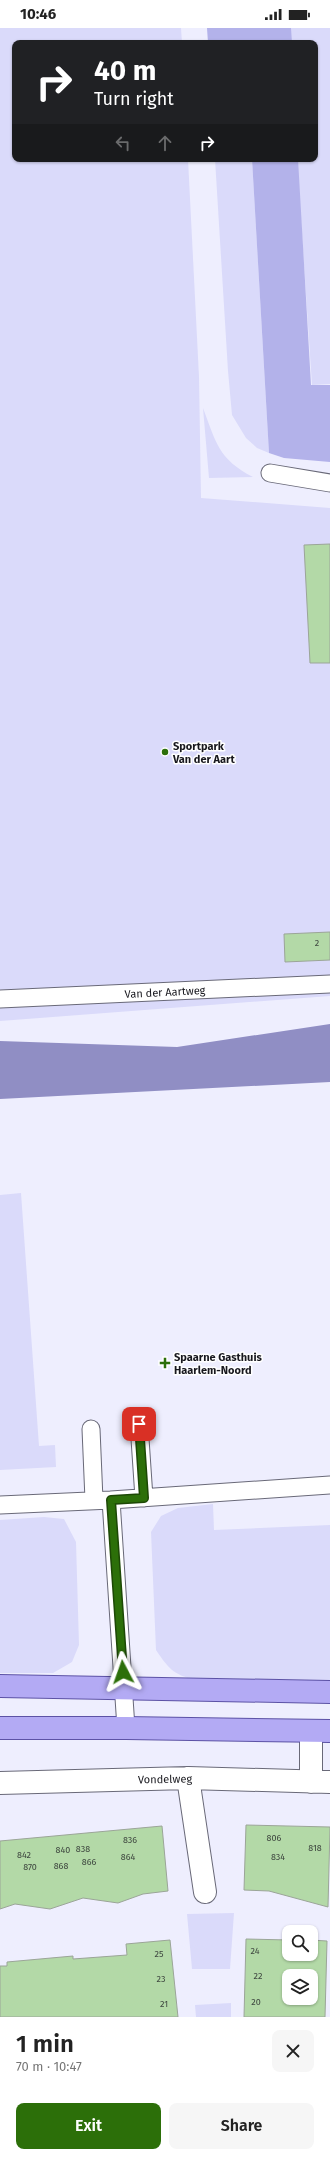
<!DOCTYPE html>
<meta charset="utf-8">
<style>
:root{--surface:#fff;--page:#f6f6f6;--text:#222;--muted:#767676;--accent:#2c6f09}
body{margin:0;font-family:"Fira Sans",sans-serif;background:var(--page);color:var(--text);height:100vh;display:flex;flex-direction:column;font-size:15px;white-space:nowrap}
*{box-sizing:border-box;margin:0}
p{font-size:13px;color:var(--muted)}
.icon{flex:none;width:22px;height:22px;fill:none;stroke:currentColor;stroke-width:2;stroke-linecap:round;stroke-linejoin:round}
.map{position:relative;height:1989px;overflow:hidden}
.panel{display:flex;flex-direction:column;background:var(--surface);flex:1}
.panel>*{flex:none}
.top-card{position:absolute;left:12px;top:12px;width:306px;height:122px;border-radius:8px;box-shadow:0 1px 3px #0004;background:#202124;color:#fff;overflow:hidden}
.controls{position:absolute;left:282px;top:1897px;display:grid;gap:8px}
.controls a{display:grid;place-items:center;width:36px;height:36px;border-radius:8px;background:var(--surface);box-shadow:0 1px 3px #0004;font-size:20px}
.pin{position:absolute;display:grid;place-items:center;width:34px;height:34px;color:#fff;margin:-17px;border-radius:8px;box-shadow:0 2px 6px #0006}
.me{position:absolute;width:44px;margin:-22px;rotate:356deg;stroke-linejoin:round;filter:drop-shadow(0 0 3px #0008)}
.turn{display:flex;align-items:center;gap:14px;height:84px;padding:0 16px;font-size:18px}
.turn .icon{width:52px;height:52px;stroke-width:2.5}
.turn b{display:block;font-size:28px;line-height:34px}
.lanes{display:flex;align-items:center;height:38px;padding:0 16px;background:#0003;justify-content:center;gap:20px;direction:ltr}
.lanes .off{opacity:.35}
.round{display:grid;place-items:center;flex:none;width:42px;height:42px;border-radius:8px;background:var(--page)}
.head{display:flex;align-items:center;justify-content:space-between;height:68px;padding:0 16px}
h1{font-size:24px;font-weight:600;line-height:30px}
.cta{display:flex;gap:8px;margin-top:auto;padding:8px 16px}
.cta a{flex:1;height:46px;border-radius:8px;background:var(--accent);color:#fff;font-size:16px;font-weight:600;line-height:46px;text-align:center}
.cta a+a{background:var(--page);color:var(--text)}
.status{display:flex;justify-content:space-between;align-items:center;height:28px;padding:0 20px;background:var(--surface);direction:ltr}
.status svg{height:11px;fill:currentColor}
.map>svg:first-child{display:block}
</style>
<div class="status"><b>10:46</b><svg viewBox="0 0 49 12"><path d="M0 12V9h3v3zM5 12V6h3v6zM10 12V3h3v9zM15 12V0h3v12zM26 1h20v11H26zM47 4h2v5h-2z"/></svg></div>
<div class="map">
<svg width="330" height="1989" viewBox="0 0 330 1989">
<rect width="100%" height="100%" fill="#eeeefe"/>
<path fill="#dadafa" d="M0,0H181L182,15H15V131H188L199,349L201,470L330,480V968L0,993Z
M288,0H330V356L312,357L297,131H315V15H289Z
M215,131H252L269,425L257,420L246,410L232,387L228,343Z
M203,380C216,414 218,431 253,449L209,450Z
M21,1165L39,1418L55,1417L56,1439L0,1442V1167Z
M213,1476L214,1502L330,1497V1655L199,1653C175,1647 170,1643 156,1622L151,1504L161,1488L178,1480Z
M44,1489L64,1491L76,1514L79,1617L72,1634L53,1645H0V1492Z
M234,1885L230,1941H192L187,1886Z
M231,1975V1989H196L195,1977Z"/>
<path fill="#b3b2ea" d="M207,0H291L292,15H208Z
M252,131H298L311,357H330V434L284,430L269,425Z"/>
<path fill="#908ec4" d="M330,996V1054L0,1071V1013L177,1019Z"/>
<path fill="#b3d9a7" stroke="#9ba598" fill-rule="evenodd" d="M330,516V635H310L304,517Z
M330,904V932L285,934L284,906Z
M246,1797L330,1799L328,1879L269,1863L244,1862Z
M162,1798L168,1863L143,1866L118,1875L83,1870L50,1881L15,1876L0,1881V1813Z
M246,1911L289,1912V1926H311V1912L327,1913L325,1989H244ZM289,1948H311V1970H289Z
M170,1912L178,1989H0V1938H7V1934L73,1928V1931L127,1927L126,1916Z"/>
<g fill="none" stroke-linecap="round" stroke-linejoin="round">
<g stroke="#696978" stroke-width="19">
<path id="lane" d="M270,445L330,455
M0,971L330,956
M139,1396L144,1470
M91,1401L94,1472
M111,1472L330,1457
M0,1477L111,1472L126,1700"/>
</g>
<g stroke="#696978" stroke-width="24">
<path id="street" d="M311,1703V1754
M188,1750L205,1864
M0,1755L188,1750L330,1754"/>
</g>
<g stroke="#5c52a5" stroke-width="24">
<path id="primary" d="M0,1658L330,1664
M0,1700H126L330,1703"/>
</g>
<use href="#lane" stroke="#fff" stroke-width="17"/>
<use href="#street" stroke="#fff" stroke-width="22"/>
<use href="#primary" stroke="#b3aaf4" stroke-width="22"/>
</g>
<g fill="none" stroke-linecap="round" stroke-linejoin="round">
<g stroke="#1d4806" stroke-width="10">
<path id="route" d="M123,1644L111,1472L144,1470L139,1396"/>
</g>
<use href="#route" stroke="#2c6f09" stroke-width="7"/>
</g>
<g fill="#2c6f09" stroke="#fff" stroke-width="1.5">
<circle cx="165" cy="724" r="4"/>
<path d="M163 1329h4v4h4v4h-4v4h-4v-4h-4v-4h4z"/>
</g>
<g text-anchor="middle" stroke-width="3" stroke-linejoin="round" paint-order="stroke">
<g font-size="9" fill="#3f4840">
<text x="317" y="918">2</text>
<text x="274" y="1813">806</text>
<text x="130" y="1815">836</text>
<text x="315" y="1823">818</text>
<text x="83" y="1824">838</text>
<text x="63" y="1825">840</text>
<text x="24" y="1830">842</text>
<text x="128" y="1832">864</text>
<text x="278" y="1832">834</text>
<text x="89" y="1837">866</text>
<text x="61" y="1841">868</text>
<text x="30" y="1842">870</text>
<text x="255" y="1926">24</text>
<text x="159" y="1929">25</text>
<text x="258" y="1951">22</text>
<text x="161" y="1954">23</text>
<text x="256" y="1977">20</text>
<text x="164" y="1979">21</text>
</g>
<g font-size="11" font-weight="bold" fill="#18181e" stroke="#fff" text-anchor="start">
<text x="173" y="722">Sportpark<tspan x="173" dy="13">Van der Aart</tspan></text>
<text x="174" y="1333">Spaarne Gasthuis<tspan x="174" dy="13">Haarlem-Noord</tspan></text>
</g>
<g font-size="11" fill="#18181e" stroke="#fff">
<text transform="translate(165 964) rotate(-3)" y="4">Van der Aartweg</text>
<text transform="translate(165 1751) rotate(-1)" y="4">Vondelweg</text>
</g>
</g>
</svg>
<div class="controls">
<a><svg class="icon" aria-label="search" viewBox="0 0 24 24"><circle cx="10" cy="10" r="6"/><path d="M15 15l6 6"/></svg></a>
<a><svg class="icon" aria-label="layers" viewBox="0 0 24 24"><path d="M12 4l9 5-9 5-9-5zM3 14l9 5 9-5"/></svg></a>
</div>
<div class="pin" style="left:139px;top:1396px;background:#d93025"><svg class="icon" aria-label="arrive" viewBox="0 0 24 24"><path d="M6 21V4h12l-3 4 3 4H6"/></svg></div>
<svg class="me" style="left:123px;top:1644px" viewBox="-20 -20 40 40"><path d="M0-17L14 15 0 8-14 15z" fill="#2c6f09" stroke="#fff" stroke-width="4"/></svg>
<div class="top-card">
<div class="turn"><svg class="icon" aria-label="right" viewBox="0 0 24 24"><path d="M7 20v-9h11M14 6l5 5-5 5"/></svg><div><b>40 m</b>Turn right</div></div>
<div class="lanes"><svg class="icon off" aria-label="left" viewBox="0 0 24 24"><path d="M17 20v-9H6M10 6l-5 5 5 5"/></svg><svg class="icon off" aria-label="ahead" viewBox="0 0 24 24"><path d="M12 20V5M6 11l6-6 6 6"/></svg><svg class="icon" aria-label="right" viewBox="0 0 24 24"><path d="M7 20v-9h11M14 6l5 5-5 5"/></svg></div>
</div>
</div>
<section class="panel">
<div class="head"><div><h1>1 min</h1><p>70 m · 10:47</p></div><a class="round"><svg class="icon" aria-label="close" viewBox="0 0 24 24"><path d="M6 6l12 12M18 6L6 18"/></svg></a></div>
<div class="cta"><a>Exit</a><a>Share</a></div>
</section>
